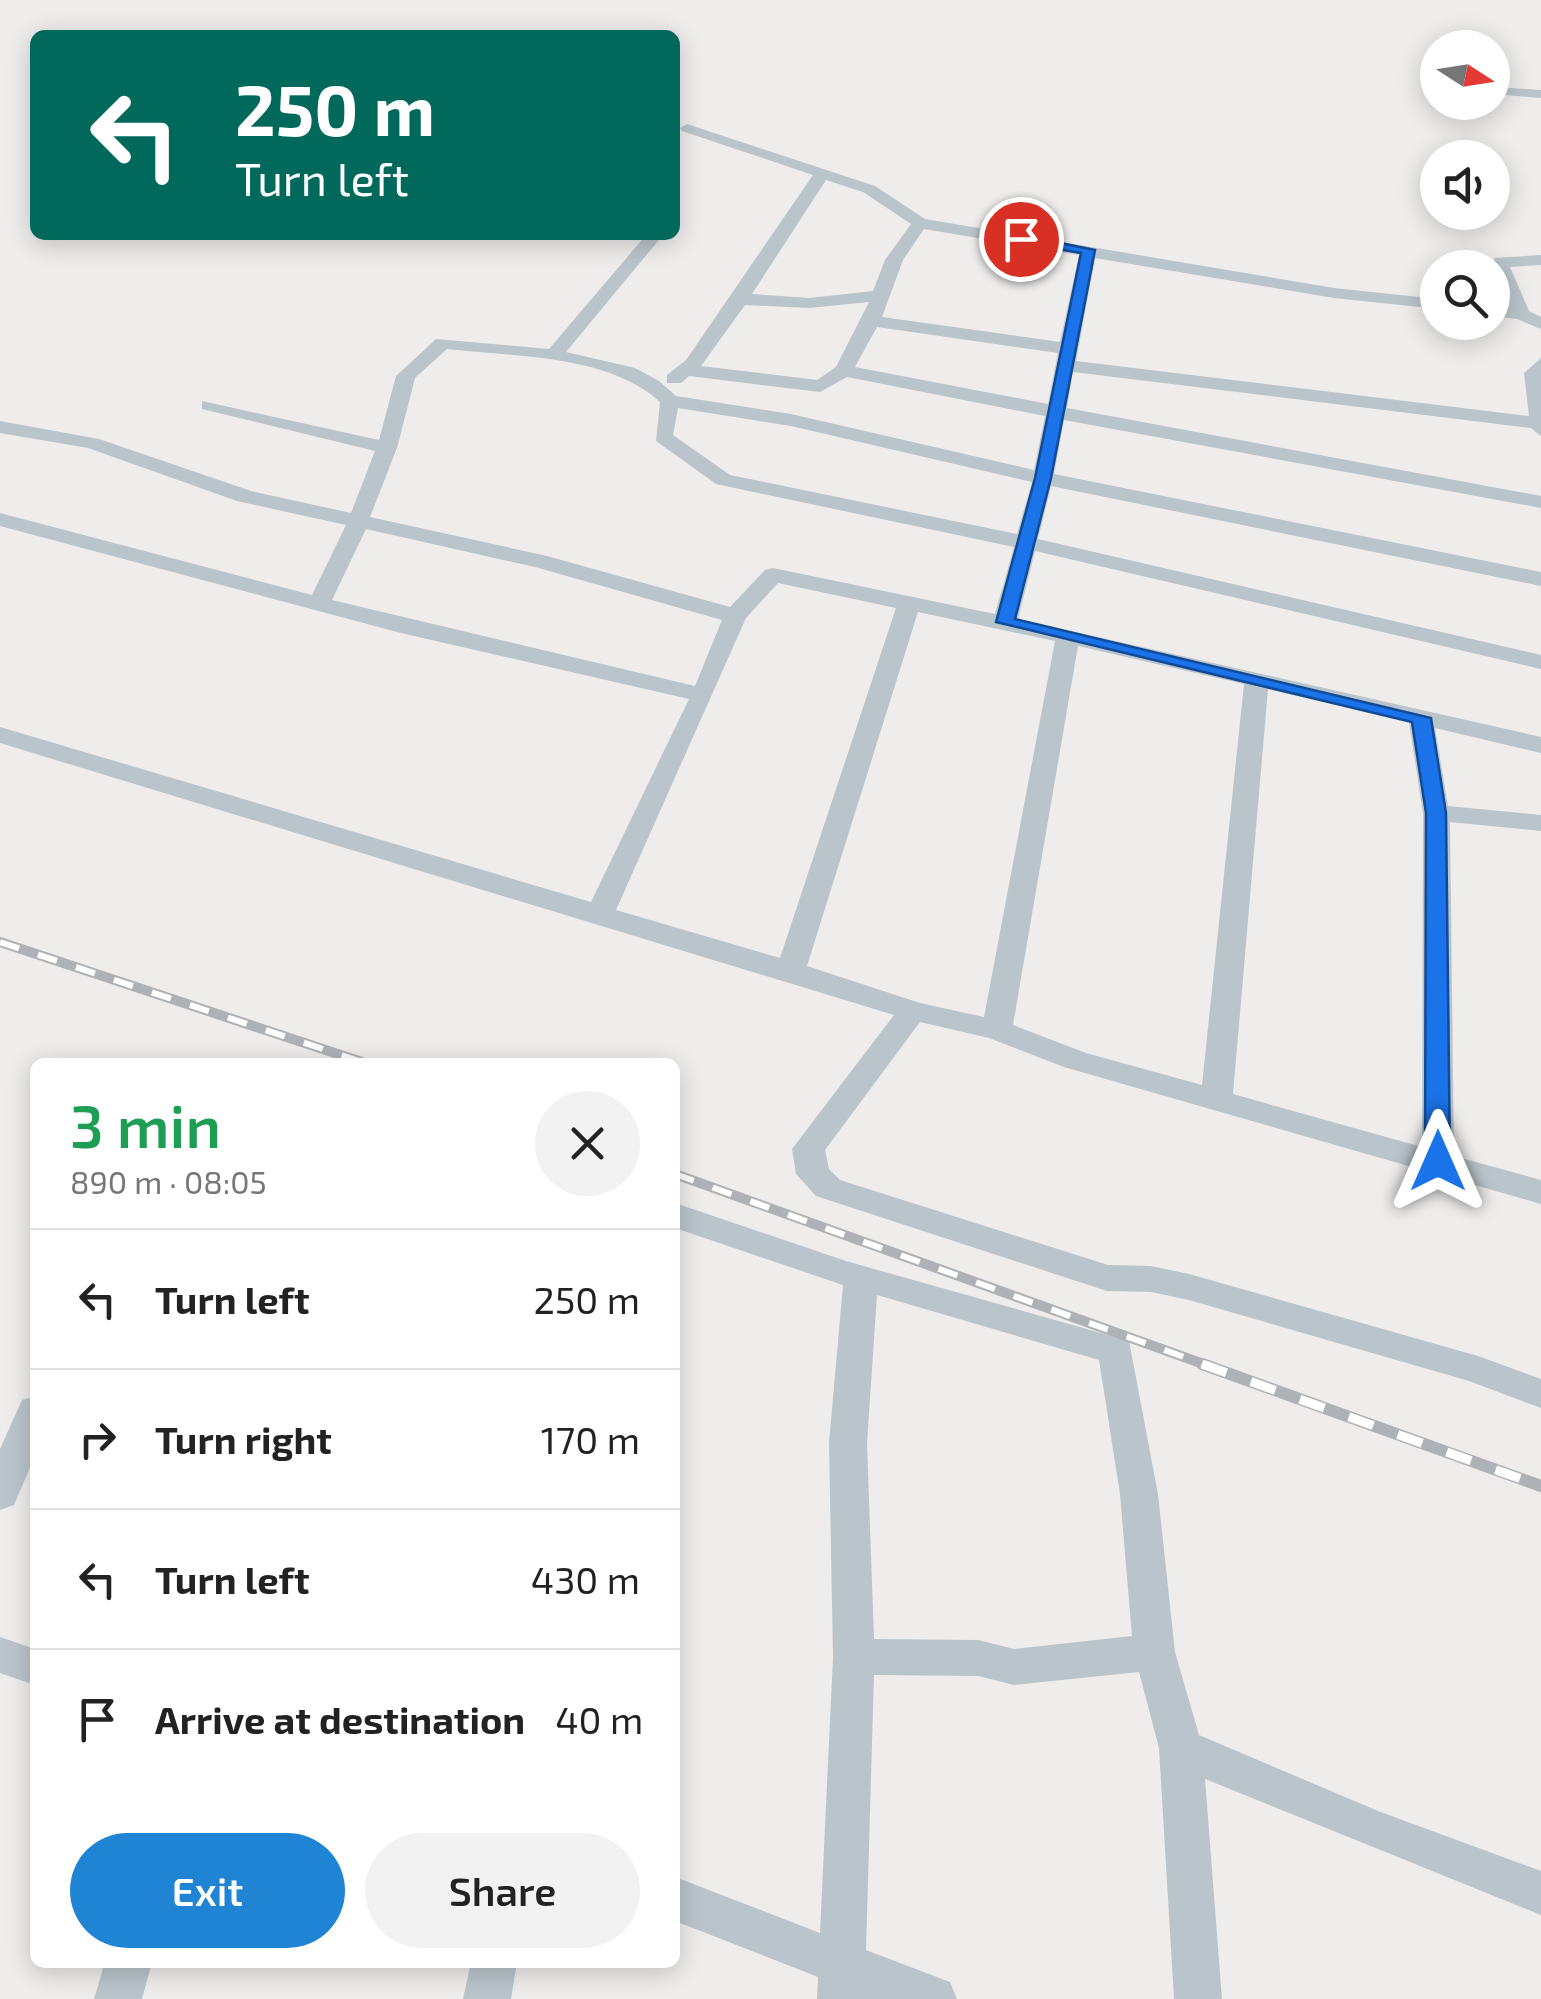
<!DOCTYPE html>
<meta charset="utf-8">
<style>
:root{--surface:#fff;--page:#f2f2f2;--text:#222;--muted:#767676;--line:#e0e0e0;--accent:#2084d4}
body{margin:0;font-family:"Exo 2",sans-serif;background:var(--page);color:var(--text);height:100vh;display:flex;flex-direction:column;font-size:38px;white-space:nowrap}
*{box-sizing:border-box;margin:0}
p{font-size:32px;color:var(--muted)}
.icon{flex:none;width:55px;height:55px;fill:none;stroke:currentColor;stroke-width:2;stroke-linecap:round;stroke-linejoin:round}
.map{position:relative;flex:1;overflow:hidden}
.sheet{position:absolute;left:30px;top:1058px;width:650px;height:910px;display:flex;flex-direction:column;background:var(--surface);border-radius:15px;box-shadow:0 5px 25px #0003}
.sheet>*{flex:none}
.hud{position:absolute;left:30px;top:30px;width:650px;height:210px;border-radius:15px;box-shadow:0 5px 25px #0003;background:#00695c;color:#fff;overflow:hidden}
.needle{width:65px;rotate:102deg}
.fabs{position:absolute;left:1420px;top:30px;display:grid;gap:20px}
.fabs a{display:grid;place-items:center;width:90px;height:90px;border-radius:50%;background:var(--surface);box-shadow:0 5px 25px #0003;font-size:50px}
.pin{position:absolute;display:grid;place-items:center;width:85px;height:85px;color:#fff;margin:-42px;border:5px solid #fff;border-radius:50%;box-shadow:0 2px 10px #0007}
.me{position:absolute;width:110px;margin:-55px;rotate:0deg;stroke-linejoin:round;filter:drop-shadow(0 0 8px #0008)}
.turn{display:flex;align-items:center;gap:35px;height:210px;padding:0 40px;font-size:45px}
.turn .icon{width:130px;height:130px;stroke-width:2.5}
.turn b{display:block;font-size:70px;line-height:85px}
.round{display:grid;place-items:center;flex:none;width:105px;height:105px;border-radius:52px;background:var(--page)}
.headline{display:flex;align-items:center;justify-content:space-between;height:170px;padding:0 40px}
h1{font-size:60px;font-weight:600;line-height:75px;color:#1e9e55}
.action{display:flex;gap:20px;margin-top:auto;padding:20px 40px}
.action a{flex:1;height:115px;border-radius:60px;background:var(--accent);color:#fff;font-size:40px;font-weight:600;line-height:115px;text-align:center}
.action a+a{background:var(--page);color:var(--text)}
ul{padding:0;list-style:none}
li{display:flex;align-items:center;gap:30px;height:140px;padding:0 40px;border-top:2px solid var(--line)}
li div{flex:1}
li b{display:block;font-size:38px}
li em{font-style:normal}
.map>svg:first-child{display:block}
</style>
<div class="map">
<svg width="1541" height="1999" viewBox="0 0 1541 1999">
<rect width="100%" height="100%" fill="#efecec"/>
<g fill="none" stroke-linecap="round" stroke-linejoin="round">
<path fill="#bac5cb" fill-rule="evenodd" d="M1496,87L1541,90V98L1492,94Z
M687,124L875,186L925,219L1334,288L1438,299V309L1334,298L1095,258L1076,361L1529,416L1524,373L1541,358V436L1531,428L1073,372L1067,408L1541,496V508L1064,420L1054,474L1541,572V586L1051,486L1038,539L1541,655V669L1035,551L1018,619L1541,737V753L1435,728L1448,806L1541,815V831L1450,822L1454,1156L1541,1180V1204L1064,1067L989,1038L920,1022L825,1150L829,1169L840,1180L1108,1265L1151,1266L1189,1274L1478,1356L1541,1379V1408L1469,1381L1189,1300L1151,1292L1107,1291L816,1196L796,1174L792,1149L894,1015L0,743V727L591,902L689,699L401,633L0,526V513L312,595L346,525L237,501L88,448L0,433V421L99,439L251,491L351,513L375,451L202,409V401L379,440L396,376L436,339L549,349L646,235H663L566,352L635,368L659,381L676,396L791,414L1034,470L1045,416L847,377L820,392L689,376L681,383H667V375L686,360L813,175L682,131L680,128ZM826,180L863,192L911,224L885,260L873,291L809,298L752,294ZM924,229L1079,255L1060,342L882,317L903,260ZM869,302L836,367L817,380L701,366L745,305L809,308ZM877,327L1058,353L1048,404L855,367ZM447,349C514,357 608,354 660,402L656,441L716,484L1014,547L995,614L773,568L765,570L730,607L547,556L370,517L397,448L415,378ZM678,408L791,426L1032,482L1017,534L730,475L673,435ZM366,529L535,567L722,620L695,686L332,600ZM778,583L896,608L780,958L616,910L746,618ZM918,612L1055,641L984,1017L920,1003L807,966ZM1078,646L1244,684L1202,1085L1086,1053L1013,1025ZM1268,689L1409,722L1423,813L1422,1147L1233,1094Z
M1541,255V265L1510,267L1529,311L1541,317V329L1517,319L1492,316V306L1509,307L1494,258Z
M675,1203L846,1261L1129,1341L1158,1494L1175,1652L1199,1735L1378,1811L1541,1871V1915L1205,1779L1222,1999H1174L1159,1748L1139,1672L1014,1685L978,1676L874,1675L866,1950L950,1982L957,1999H817L818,1977L675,1921V1877L820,1933L833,1657L829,1443L843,1285L675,1228ZM877,1295L1099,1360L1120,1494L1132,1636L1014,1649L978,1640L874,1639L867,1443Z
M35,1396V1456L14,1505L0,1510V1449L22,1400Z
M0,1637L35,1649V1685L0,1673Z
M105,1962H152L142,1999H94Z
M471,1962H517L511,1999H463Z"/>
<g stroke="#aeb2b6" stroke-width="10">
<path id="rail-far1" d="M0,942L362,1062
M675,1174L1209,1366"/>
</g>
<g stroke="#aeb2b6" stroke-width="12">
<path id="rail" d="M1202,1364L1541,1486"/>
</g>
<use href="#rail-far1" stroke="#fff" stroke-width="6" stroke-dasharray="20" stroke-linecap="butt"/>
<use href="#rail" stroke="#fff" stroke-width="9" stroke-dasharray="26" stroke-linecap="butt"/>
</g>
<path fill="#1a73e8" stroke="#114b97" stroke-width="2.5" d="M1021,235L1095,250L1051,478L1015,619L1431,718L1446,813L1450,1161L1447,1167H1429L1425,1161L1426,813L1412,722L996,622L1035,478L1081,253L1017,242Z"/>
</svg>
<div class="fabs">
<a><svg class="needle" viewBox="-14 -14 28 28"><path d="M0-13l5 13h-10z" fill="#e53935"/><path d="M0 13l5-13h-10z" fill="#767676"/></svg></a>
<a><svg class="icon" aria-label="sound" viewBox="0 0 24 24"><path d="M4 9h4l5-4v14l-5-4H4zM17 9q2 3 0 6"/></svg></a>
<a><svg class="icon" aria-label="search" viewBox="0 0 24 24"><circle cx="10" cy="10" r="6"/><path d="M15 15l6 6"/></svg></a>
</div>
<div class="pin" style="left:1021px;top:239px;background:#d93025"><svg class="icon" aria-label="arrive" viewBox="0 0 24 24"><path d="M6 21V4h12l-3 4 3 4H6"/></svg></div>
<svg class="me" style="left:1438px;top:1161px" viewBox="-20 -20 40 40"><path d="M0-17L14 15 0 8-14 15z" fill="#1a73e8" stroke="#fff" stroke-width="4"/></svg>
<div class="hud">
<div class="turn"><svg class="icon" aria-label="left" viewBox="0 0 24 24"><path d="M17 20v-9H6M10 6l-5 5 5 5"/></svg><div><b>250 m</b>Turn left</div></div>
</div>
<section class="sheet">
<div class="headline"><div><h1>3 min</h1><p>890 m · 08:05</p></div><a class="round"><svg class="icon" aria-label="close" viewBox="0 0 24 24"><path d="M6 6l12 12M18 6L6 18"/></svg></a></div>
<ul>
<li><svg class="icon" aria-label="left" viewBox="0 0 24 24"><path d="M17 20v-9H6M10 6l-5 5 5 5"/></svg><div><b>Turn left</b></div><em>250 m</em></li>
<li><svg class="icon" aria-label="right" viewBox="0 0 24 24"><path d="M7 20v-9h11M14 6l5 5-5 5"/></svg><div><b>Turn right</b></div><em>170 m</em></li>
<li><svg class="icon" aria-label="left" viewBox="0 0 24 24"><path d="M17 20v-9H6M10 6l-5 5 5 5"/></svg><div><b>Turn left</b></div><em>430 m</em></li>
<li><svg class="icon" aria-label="arrive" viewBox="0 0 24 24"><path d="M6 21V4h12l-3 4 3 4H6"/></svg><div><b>Arrive at destination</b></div><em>40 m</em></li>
</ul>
<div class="action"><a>Exit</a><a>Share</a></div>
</section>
</div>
